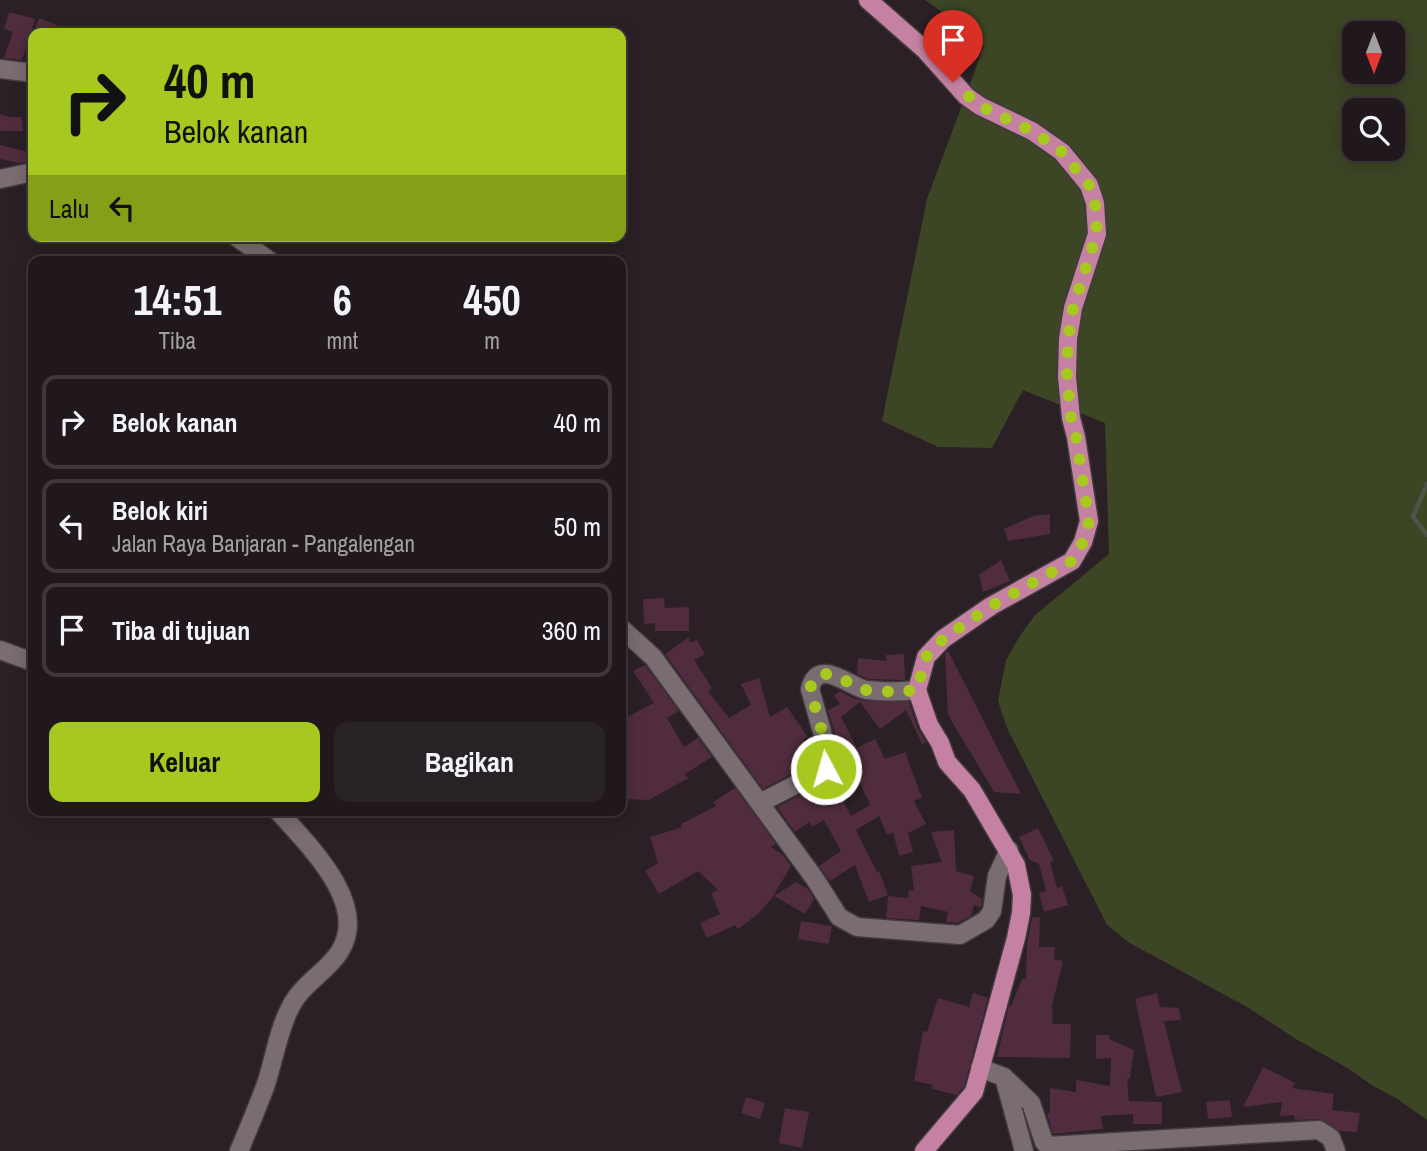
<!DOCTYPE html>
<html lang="id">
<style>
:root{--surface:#20181c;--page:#282125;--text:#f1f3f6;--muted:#a2a0a3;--line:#3d373b;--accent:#a7c81f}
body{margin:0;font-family:"Archivo Narrow",sans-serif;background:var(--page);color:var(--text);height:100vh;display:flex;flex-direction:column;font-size:26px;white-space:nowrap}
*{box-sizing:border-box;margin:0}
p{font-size:23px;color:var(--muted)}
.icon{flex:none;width:38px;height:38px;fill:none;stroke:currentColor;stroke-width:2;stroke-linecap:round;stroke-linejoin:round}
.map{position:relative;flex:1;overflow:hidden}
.drawer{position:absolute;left:28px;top:256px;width:598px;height:560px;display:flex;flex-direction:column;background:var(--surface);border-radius:14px;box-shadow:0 4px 18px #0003,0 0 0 2px var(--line)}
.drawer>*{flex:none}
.top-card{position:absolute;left:28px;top:28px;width:598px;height:214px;border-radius:14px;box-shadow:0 4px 18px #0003,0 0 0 2px var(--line);background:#a7c81f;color:#111;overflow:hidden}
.needle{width:46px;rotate:180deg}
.buttons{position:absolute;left:1342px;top:21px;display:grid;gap:14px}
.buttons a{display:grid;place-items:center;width:63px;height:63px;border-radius:14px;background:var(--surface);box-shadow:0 4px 18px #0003,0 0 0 2px var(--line);font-size:35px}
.pin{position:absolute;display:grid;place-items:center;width:60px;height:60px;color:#fff;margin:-72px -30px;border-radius:50% 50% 50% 0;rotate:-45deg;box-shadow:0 0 7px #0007}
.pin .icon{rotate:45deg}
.me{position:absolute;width:77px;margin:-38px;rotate:354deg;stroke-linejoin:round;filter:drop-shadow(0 0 5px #0008)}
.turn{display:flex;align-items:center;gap:24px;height:147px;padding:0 21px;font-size:32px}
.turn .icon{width:91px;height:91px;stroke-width:2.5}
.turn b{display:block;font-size:49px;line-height:60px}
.then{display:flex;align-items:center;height:66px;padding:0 21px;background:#0003;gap:14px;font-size:26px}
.eta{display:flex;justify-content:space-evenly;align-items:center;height:119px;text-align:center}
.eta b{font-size:42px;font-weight:700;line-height:49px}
.action{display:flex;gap:14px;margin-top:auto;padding:14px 21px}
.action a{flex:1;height:80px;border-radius:14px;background:var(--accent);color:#111;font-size:28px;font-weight:700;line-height:80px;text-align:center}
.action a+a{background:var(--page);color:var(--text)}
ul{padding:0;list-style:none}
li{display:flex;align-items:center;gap:21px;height:94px;margin:0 14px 10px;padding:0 7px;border:4px solid var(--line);border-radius:14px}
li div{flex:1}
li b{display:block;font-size:26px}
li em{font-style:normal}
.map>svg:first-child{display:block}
</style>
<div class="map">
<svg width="1427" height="1151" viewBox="0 0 1427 1151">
<rect width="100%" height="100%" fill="#2a2025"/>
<path fill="#3c4524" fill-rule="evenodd" d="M925,0H1427V1120L1396,1098L1373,1086L1349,1069L1296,1039L1247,1007L1128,942L1107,925L1007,728L998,701L1006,660L1019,637L1035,615L1109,554L1105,423L1023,390L992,448L938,447L882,421L927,199L984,46L963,27ZM1354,33H1393V72H1354ZM1354,110H1393V149H1354Z"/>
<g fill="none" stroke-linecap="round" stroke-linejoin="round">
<path stroke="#4f5246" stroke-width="4.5" d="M1427,484L1413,517L1427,535"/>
</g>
<path fill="#502c3e" d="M9,12L35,19L22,60L4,58L13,32L4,29Z
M39,18L76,33H44L35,29Z
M0,114L9,117H22L23,131H0Z
M0,145L28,152L26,162L19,163L0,159Z
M1050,514V534L1008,541L1004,529L1033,516Z
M1001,560L1010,581L983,592L979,575Z
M664,598L665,608L689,607V631H655V623L644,624L643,599Z
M689,637L690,643L697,640L705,654L694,660L712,688L708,691L729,718L751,705L741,684L759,678L770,717L787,707L808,737L803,740L812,763L763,789L665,654Z
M948,651L1021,794L994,792L948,715L945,653Z
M904,654L905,680L868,679L857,674L858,658L886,661V655Z
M645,665L679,711L667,718L684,747L698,738L712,757L685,774L688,778L649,800L621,799V717H627L654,703L633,671Z
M840,691L853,698L865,701L909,702L918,729L926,742L922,744L906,710L880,729L860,702L841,717L857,748L875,739L885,759L905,752L922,798L914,801L926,824L908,833L913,852L899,856L893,832L887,835L879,816L856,830L877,872L879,871L888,895L869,902L855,865L830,881L819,866L841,851L824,820L812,827L809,822L795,832L777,807L831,779L851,816L870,805L843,747L839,749L828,710L840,704L834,696Z
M735,788L776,844L771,847L783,855L791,866L772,898L759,913L738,929L735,925L707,938L700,923L720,914L711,893L718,890L698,871L659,894L645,871L658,863L650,837L682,827L681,824L716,806L713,802Z
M1038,828L1054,861L1050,862L1057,888L1062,886L1068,905L1044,912L1039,893L1046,891L1039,864L1029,859L1019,837Z
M954,830L956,871L974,876L970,891L982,899L981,907L974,905L971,916L957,923L946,922L948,912L921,906L919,920L886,918L888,896L908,898L909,890L914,891L911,866L942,862L931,832Z
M796,882L808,889L814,899L805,914L774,896Z
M1040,917L1039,947H1055L1054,959L1063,961L1051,1009H1053L1052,1024H1071L1070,1058L997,1057L1009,1005L1011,1006L1022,979H1026L1027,943L1032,918Z
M801,921L832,926L829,944L798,939Z
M973,993L988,998L964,1087L957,1095L932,1089L933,1085L914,1081L923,1031L927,1032L938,998L969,1007Z
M1157,993L1160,1007L1179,1008L1181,1020L1164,1021L1182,1092L1156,1097L1135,999Z
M1096,1035H1109V1039L1134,1050L1130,1078L1127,1079L1129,1101L1162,1102V1124H1133V1114L1101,1116L1103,1129L1053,1134L1047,1114L1050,1112V1088L1076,1092V1080L1110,1086L1111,1058L1096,1059Z
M1263,1067L1295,1083L1292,1088L1334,1094L1332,1110L1360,1113L1357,1132L1339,1131L1319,1119L1295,1120L1294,1115L1280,1116L1282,1102L1243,1107Z
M746,1097L765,1103L760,1119L741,1113Z
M1230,1100L1232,1117L1208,1119L1206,1102Z
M785,1108L809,1112L802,1148L779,1143Z"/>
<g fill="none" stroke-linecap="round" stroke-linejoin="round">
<g stroke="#433b3f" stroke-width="21">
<path id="minor" d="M0,69L33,73
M0,179L33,172
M235,236L270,261
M621,628L653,657L815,879L839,917L857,927L960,935L986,920L992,911L997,876L1009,850
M0,650L33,662
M760,803L826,769L830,760L810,689C818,656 850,687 866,690C884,692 900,692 917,690
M980,1068L1004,1077L1024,1151
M1004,1077L1031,1103L1044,1142L1048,1146L1319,1130L1331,1138L1336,1151
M239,1151C248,1130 257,1108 265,1087C274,1061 278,1030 291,1006C302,984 329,970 340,951C370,903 307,844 277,810"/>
</g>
<g stroke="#433b3f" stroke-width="21">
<path id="major" d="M868,0L925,50L966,96L980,106L1032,131L1062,152L1089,185L1095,203L1097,234L1073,308L1068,339L1067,377L1071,418L1076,437L1089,521L1083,542L1072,561L991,606L943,639L926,657L917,690L929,725L940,743L947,762L972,790L1016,865L1022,895L1021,913L1016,938L974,1092L924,1151"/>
</g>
<use href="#minor" stroke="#7a6d72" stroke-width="18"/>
<use href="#major" stroke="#c481a1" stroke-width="18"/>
</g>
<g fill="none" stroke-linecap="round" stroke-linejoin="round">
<path stroke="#a7c81f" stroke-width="12" stroke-dasharray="0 21.6" d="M826,769L830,760L810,689C818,656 850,687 866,690C884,692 900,692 917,690L926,657L943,639L991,606L1072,561L1083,542L1089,521L1076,437L1071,418L1067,377L1068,339L1073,308L1097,233L1095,203L1089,185L1062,152L1032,131L980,106L953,82"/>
</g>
</svg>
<div class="buttons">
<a><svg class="needle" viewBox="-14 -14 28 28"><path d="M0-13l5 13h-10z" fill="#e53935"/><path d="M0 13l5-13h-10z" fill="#a2a0a3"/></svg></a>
<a><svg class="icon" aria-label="search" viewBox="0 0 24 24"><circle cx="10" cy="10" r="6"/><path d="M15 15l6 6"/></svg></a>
</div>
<div class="pin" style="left:953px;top:82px;background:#d93025"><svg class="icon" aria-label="arrive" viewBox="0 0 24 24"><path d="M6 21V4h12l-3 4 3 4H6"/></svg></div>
<svg class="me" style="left:826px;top:769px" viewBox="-20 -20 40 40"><circle r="17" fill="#a7c81f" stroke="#fff" stroke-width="3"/><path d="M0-11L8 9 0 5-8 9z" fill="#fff"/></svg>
<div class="top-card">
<div class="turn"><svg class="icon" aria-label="right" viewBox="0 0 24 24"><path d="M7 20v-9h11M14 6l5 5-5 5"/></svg><div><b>40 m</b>Belok kanan</div></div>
<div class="then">Lalu<svg class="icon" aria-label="left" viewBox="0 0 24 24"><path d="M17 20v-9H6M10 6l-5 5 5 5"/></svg></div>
</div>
<section class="drawer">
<div class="eta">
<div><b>14:51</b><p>Tiba</p></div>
<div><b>6</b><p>mnt</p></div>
<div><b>450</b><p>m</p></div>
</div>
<ul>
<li><svg class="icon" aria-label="right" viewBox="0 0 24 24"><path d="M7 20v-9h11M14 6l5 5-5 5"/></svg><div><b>Belok kanan</b></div><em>40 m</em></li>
<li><svg class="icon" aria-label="left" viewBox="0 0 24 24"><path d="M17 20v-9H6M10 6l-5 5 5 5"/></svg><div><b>Belok kiri</b><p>Jalan Raya Banjaran - Pangalengan</p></div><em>50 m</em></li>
<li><svg class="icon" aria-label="arrive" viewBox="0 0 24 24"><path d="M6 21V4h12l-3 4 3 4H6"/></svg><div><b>Tiba di tujuan</b></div><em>360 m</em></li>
</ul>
<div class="action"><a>Keluar</a><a>Bagikan</a></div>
</section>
</div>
